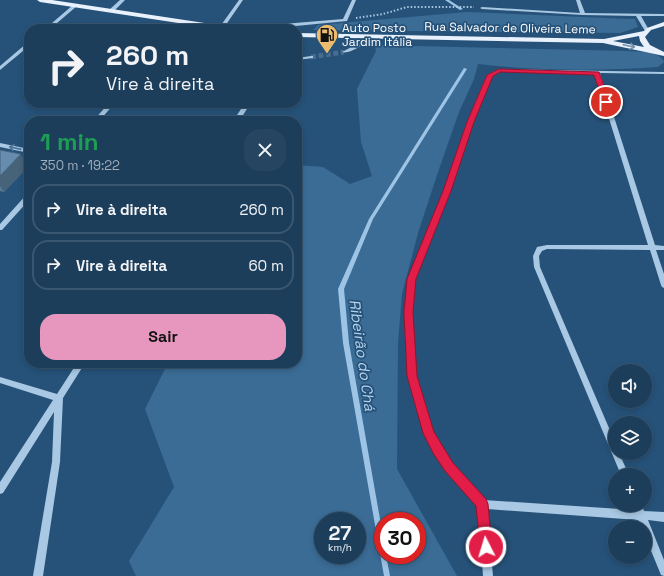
<!DOCTYPE html>
<html lang="pt">
<meta charset="utf-8">
<style>
:root{--surface:#1c3e5b;--page:#254561;--text:#f1f3f6;--muted:#a0aebb;--line:#3a5771;--accent:#e797bd}
body{margin:0;font-family:"Space Grotesk",sans-serif;background:var(--page);color:var(--text);height:100vh;display:flex;flex-direction:column;font-size:15px;white-space:nowrap}
*{box-sizing:border-box;margin:0}
p{font-size:13px;color:var(--muted)}
.icon{flex:none;width:22px;height:22px;fill:none;stroke:currentColor;stroke-width:2;stroke-linecap:round;stroke-linejoin:round}
.map{position:relative;flex:1;overflow:hidden}
.drawer{position:absolute;left:24px;top:116px;width:278px;height:252px;display:flex;flex-direction:column;background:var(--surface);border-radius:16px;box-shadow:0 2px 6px #0003,0 0 0 1px var(--line)}
.drawer>*{flex:none}
.hud{position:absolute;left:24px;top:24px;width:278px;height:84px;border-radius:16px;box-shadow:0 2px 6px #0003,0 0 0 1px var(--line);background:#1c3e5b;color:var(--text);overflow:hidden}
.tools{position:absolute;left:608px;top:364px;display:grid;gap:8px}
.tools a{display:grid;place-items:center;width:44px;height:44px;border-radius:50%;background:var(--surface);box-shadow:0 2px 6px #0003,0 0 0 1px var(--line);font-size:20px}
.speed{position:absolute;left:314px;top:512px;display:flex;gap:8px;font-size:20px;font-weight:700;text-align:center}
.speed>*{display:grid;place-content:center;width:52px;height:52px;border-radius:50%;background:var(--surface);box-shadow:0 2px 6px #0003,0 0 0 1px var(--line);line-height:1}
.speed small{font-size:10px;font-weight:400}
.speed .limit{border:6px solid #d22;background:#fff;color:#111}
.pin{position:absolute;display:grid;place-items:center;width:34px;height:34px;color:#fff;margin:-17px;border:2px solid #fff;border-radius:50%;box-shadow:0 1px 4px #0007}
.me{position:absolute;width:44px;margin:-22px;rotate:355deg;stroke-linejoin:round;filter:drop-shadow(0 0 3px #0008)}
.turn{display:flex;align-items:center;gap:14px;height:84px;padding:0 16px;font-size:18px}
.turn .icon{width:52px;height:52px;stroke-width:2.5}
.turn b{display:block;font-size:28px;line-height:34px}
.round{display:grid;place-items:center;flex:none;width:42px;height:42px;border-radius:16px;background:var(--page)}
.summary{display:flex;align-items:center;justify-content:space-between;height:68px;padding:0 16px}
h1{font-size:24px;font-weight:700;line-height:30px;color:#1e9e55}
.primary-button{display:flex;gap:8px;margin-top:auto;padding:8px 16px}
.primary-button a{flex:1;height:46px;border-radius:16px;background:var(--accent);color:#111;font-size:16px;font-weight:700;line-height:46px;text-align:center}
ul{padding:0;list-style:none}
li{display:flex;align-items:center;gap:12px;height:50px;margin:0 8px 6px;padding:0 8px;border:2px solid var(--line);border-radius:16px}
li div{flex:1}
li b{display:block;font-size:15px}
li em{font-style:normal}
.map>svg:first-child{display:block}
</style>
<div class="map">
<svg width="664" height="576" viewBox="0 0 664 576">
<rect width="100%" height="100%" fill="#265279"/>
<path fill="#3a6c96" fill-rule="evenodd" d="M467,12L630,19H635L638,27L620,33L313,30L318,25Z
M375,45L629,51C639,52 660,51 664,62L658,67C599,71 537,71 478,64L474,79L459,112L438,172L418,233L402,294L398,343L397,469L457,576H136L129,561L174,487L145,409L168,363H297V165L323,167L350,184L372,176L361,142L357,89L376,51ZM323,521H357V555H323ZM383,521H417V555H383Z"/>
<g fill="none" stroke-linecap="round" stroke-linejoin="round">
<path fill="#9dc4e4" fill-rule="evenodd" d="M445,0H449L463,9L460,10Z
M464,68L467,69L373,219L344,289L349,343L383,536V555H386L390,576H384L343,343L338,289L369,219Z"/>
<path stroke="#476c8d" stroke-width="5" stroke-dasharray="5 2.5" stroke-linecap="butt" d="M311,57L344,52"/>
<path stroke="#a8c8e3" stroke-width="2" stroke-dasharray="1.5 2" stroke-linecap="butt" d="M356,18L383,14L407,7H474"/>
<path fill="#a8c8e3" fill-rule="evenodd" d="M120,0H125L113,12H109V10Z
M239,0H243L223,29H219V28Z
M352,0H356L347,21L265,29L283,24L343,19Z
M576,0H580L585,13L664,14V16H641L649,30L647,31H645L636,16L583,15L482,9L480,8L482,7L580,13Z
M73,5L77,6L50,29H45Z
M183,21L187,22L181,29H177Z
M370,35L374,36C368,42 349,55 342,52L359,43Z
M27,43H29V46L0,70V66Z
M311,56H313V58L297,60V58Z
M499,69L664,72V74L600,73L655,245L664,246V250H656L664,274V288L662,287L661,285L650,250L547,249L542,251L539,256L540,267L615,442V453H619L629,475H621L534,267L533,256L537,247L547,245H648L595,73L500,72L492,76L473,122L450,191L415,279L412,312L416,376L433,432L452,464L484,500L635,510L632,505H642L644,511L664,512V522L648,520L664,560V576L661,575L645,536V527H641L638,520L487,509L493,576H483L478,506L446,470L425,433L408,376L404,312L409,279L444,191L467,122L487,75Z
M109,103H115L99,121H93Z
M245,103H251L239,121H233Z
M0,143L29,149V153L0,147Z
M27,194H29V200L2,230H0V224Z
M77,363H85L63,398L60,462L43,576H33L52,462L54,412L3,493L0,494V482L53,400L0,383V377L57,394Z"/>
<path fill="#e8f1fc" fill-rule="evenodd" d="M37,0H52L231,27L234,29H218L40,2Z
M664,22V26L651,30L645,37L650,45L664,52V56L603,43L297,37V33L604,39L644,31L647,28ZM639,36L640,41L644,47L613,41Z"/>
</g>
<path fill="#587996" d="M0,150L28,167L4,192L0,191Z"/>
<path fill="#47637a" d="M21,154L28,167L4,192L0,186V176Z"/>
<path fill="#668dae" stroke="#47637a" d="M0,150L21,154L0,176Z"/>
<defs><path id="oneway-shaft" d="M-6 0H5M1.5-3L5.5 0L1.5 3" fill="none" stroke-width="1.6" stroke-linecap="round" stroke-linejoin="round"/></defs>
<use stroke="#7492ad" href="#oneway-shaft" transform="translate(629 46) rotate(12)"/>
<use stroke="#4d7599" href="#oneway-shaft" transform="translate(15 148) rotate(-167)"/>
<path fill="#e11d48" stroke="#92132f" d="M499,69L599,72L610,102L606,104L603,102L594,75L500,72L493,76L474,122L451,191L416,279L413,312L417,376L434,432L453,463L486,499L488,504L492,547L490,551L486,553L481,551L480,547L476,506L445,471L433,453L423,433L407,376L404,312L407,279L443,191L467,122L487,75Z"/>
<defs>
<g id="fuel-pin" transform="scale(1.15)"><path d="M0 17L-7.5 6A9.5 9.5 0 1 1 7.5 6Z" fill="#ecbc6e" stroke="#265279"/><path d="M-5.5-6h7V0h2V4h1.3V-2.5L3-4.5l.8-.8L6-3V5H2.5V1h-1V6h-7ZM-4.2-4.7v3.2H.2V-4.7Z" fill="#111"/></g>
</defs>
<g fill-rule="evenodd">
<use href="#fuel-pin" x="327" y="35"/>
</g>
<g text-anchor="middle" stroke-width="3.5" stroke-linejoin="round" paint-order="stroke">
<g font-size="12" fill="#fff" stroke="#265279" text-anchor="start">
<text x="342" y="32">Auto Posto<tspan x="342" dy="14">Jardim Itália</tspan></text>
</g>
<g font-size="12" fill="#fff" stroke="#265279">
<text transform="translate(510 28) rotate(1)" y="4">Rua Salvador de Oliveira Leme</text>
</g>
<g font-size="15" font-style="italic" fill="#b3d2eb" stroke="#265279">
<text transform="translate(362 355) rotate(82)" y="5">Ribeirão do Chá</text>
</g>
</g>
</svg>
<div class="tools">
<a><svg class="icon" aria-label="sound" viewBox="0 0 24 24"><path d="M4 9h4l5-4v14l-5-4H4zM17 9q2 3 0 6"/></svg></a>
<a><svg class="icon" aria-label="layers" viewBox="0 0 24 24"><path d="M12 4l9 5-9 5-9-5zM3 14l9 5 9-5"/></svg></a>
<a>+</a>
<a>−</a>
</div>
<div class="speed"><div>27<small>km/h</small></div><div class="limit">30</div></div>
<div class="pin" style="left:606px;top:102px;background:#d93025"><svg class="icon" aria-label="arrive" viewBox="0 0 24 24"><path d="M6 21V4h12l-3 4 3 4H6"/></svg></div>
<svg class="me" style="left:486px;top:547px" viewBox="-20 -20 40 40"><circle r="17" fill="#e11d48" stroke="#fff" stroke-width="3"/><path d="M0-11L8 9 0 5-8 9z" fill="#fff"/></svg>
<div class="hud">
<div class="turn"><svg class="icon" aria-label="right" viewBox="0 0 24 24"><path d="M7 20v-9h11M14 6l5 5-5 5"/></svg><div><b>260 m</b>Vire à direita</div></div>
</div>
<section class="drawer">
<div class="summary"><div><h1>1 min</h1><p>350 m · 19:22</p></div><a class="round"><svg class="icon" aria-label="close" viewBox="0 0 24 24"><path d="M6 6l12 12M18 6L6 18"/></svg></a></div>
<ul>
<li><svg class="icon" aria-label="right" viewBox="0 0 24 24"><path d="M7 20v-9h11M14 6l5 5-5 5"/></svg><div><b>Vire à direita</b></div><em>260 m</em></li>
<li><svg class="icon" aria-label="right" viewBox="0 0 24 24"><path d="M7 20v-9h11M14 6l5 5-5 5"/></svg><div><b>Vire à direita</b></div><em>60 m</em></li>
</ul>
<div class="primary-button"><a>Sair</a></div>
</section>
</div>
